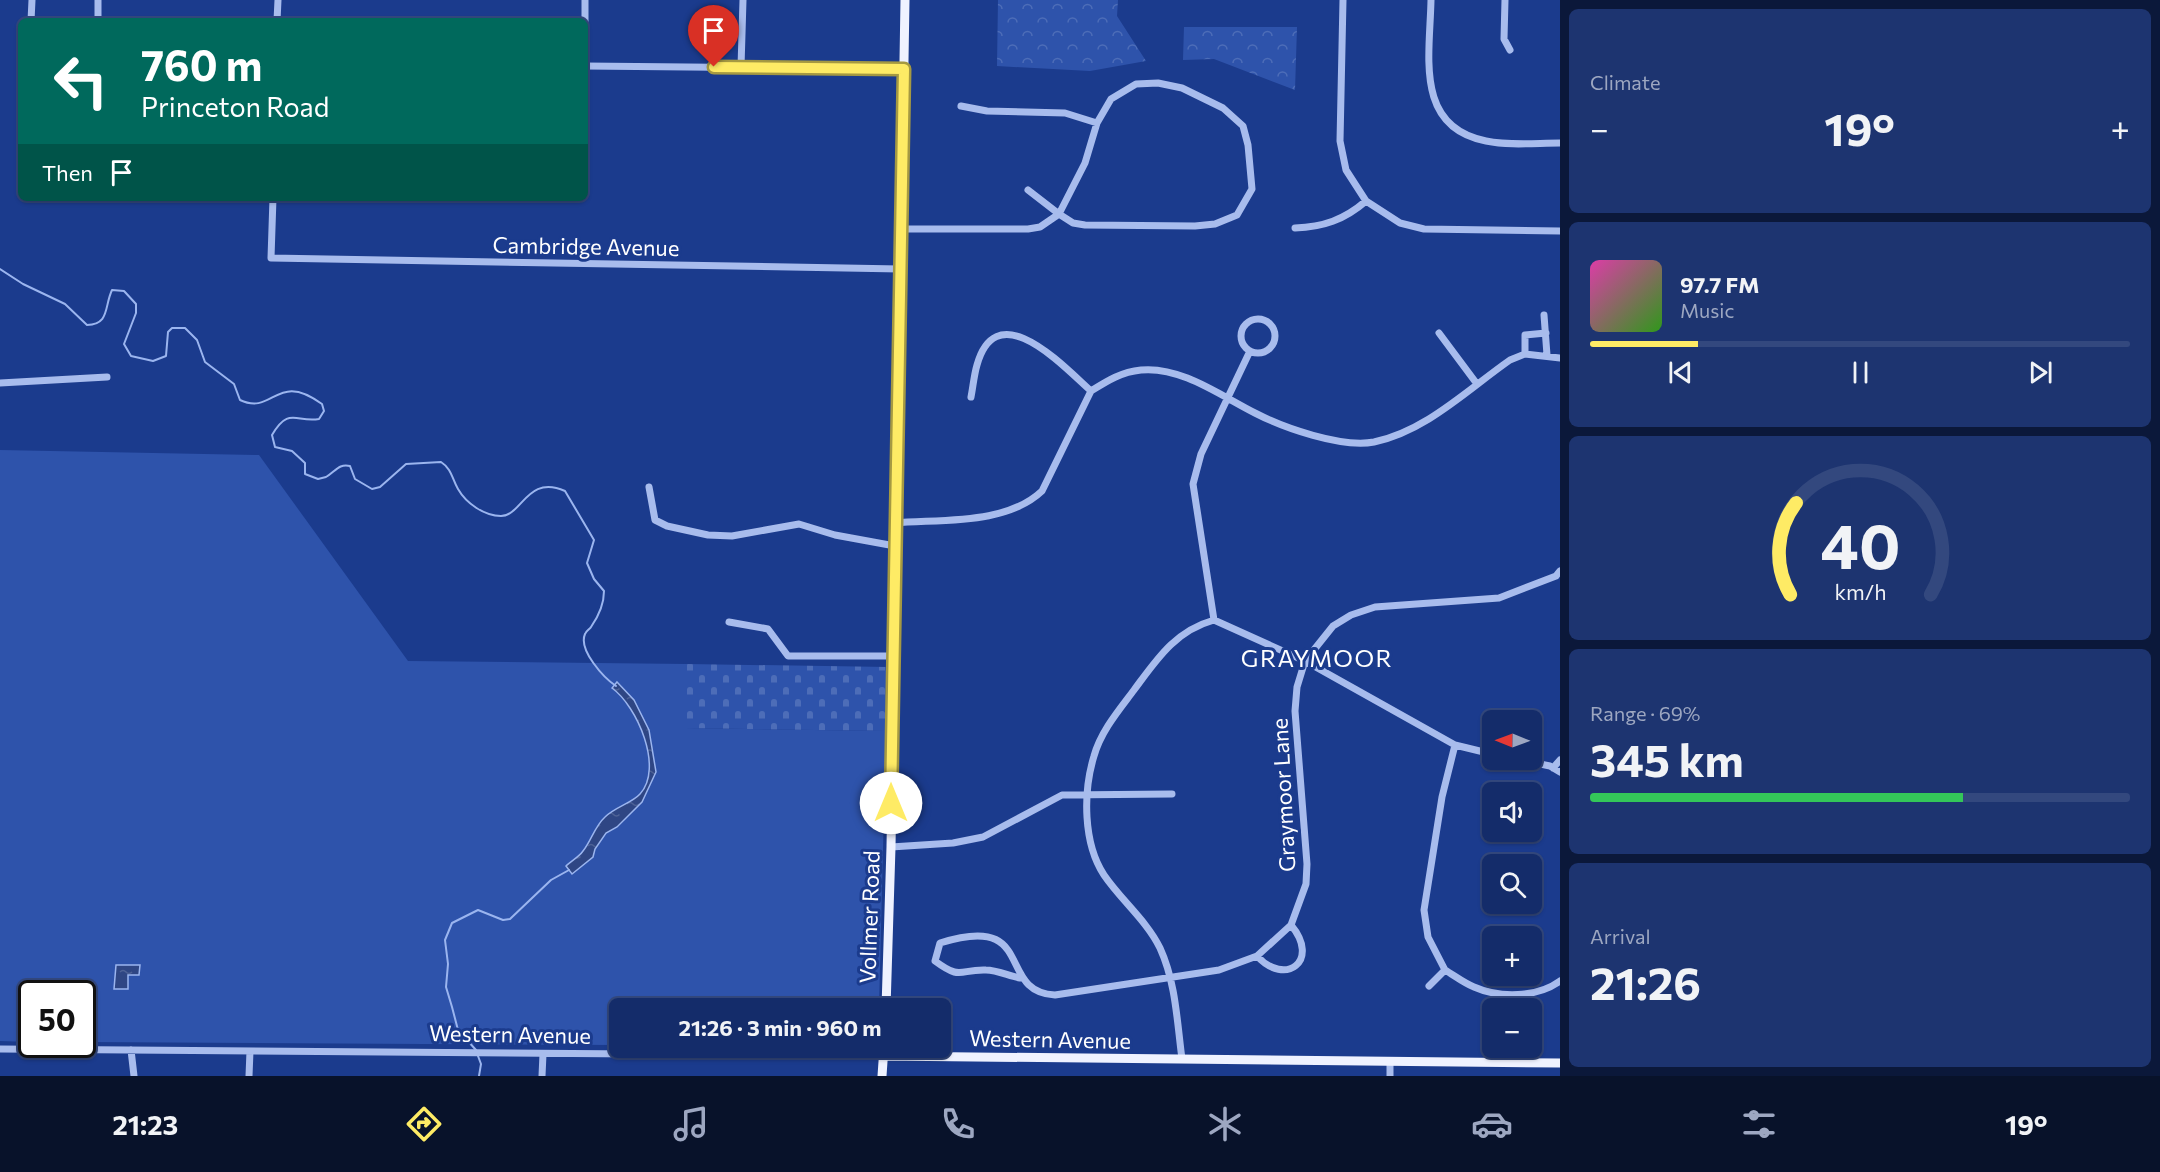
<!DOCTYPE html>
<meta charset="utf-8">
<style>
body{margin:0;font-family:Commissioner,sans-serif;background:#1d3470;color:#f1f3f6;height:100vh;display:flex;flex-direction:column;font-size:22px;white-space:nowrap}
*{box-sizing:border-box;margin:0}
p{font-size:20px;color:#9da7c1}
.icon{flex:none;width:33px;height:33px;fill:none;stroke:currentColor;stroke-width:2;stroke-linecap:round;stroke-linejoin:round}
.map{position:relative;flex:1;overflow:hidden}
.sheet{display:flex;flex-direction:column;gap:9px;padding:9px;background:#0b183a;width:600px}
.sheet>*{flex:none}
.guide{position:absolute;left:18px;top:18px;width:570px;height:183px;border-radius:9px;box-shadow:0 2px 4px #0004,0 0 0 2px #33487e;background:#00695c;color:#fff;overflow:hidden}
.needle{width:39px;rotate:271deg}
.tools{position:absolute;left:1482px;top:710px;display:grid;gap:12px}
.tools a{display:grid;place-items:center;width:60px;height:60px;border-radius:9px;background:#142c6a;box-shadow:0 2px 4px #0004,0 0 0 2px #33487e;font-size:30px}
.speed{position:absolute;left:18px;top:980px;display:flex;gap:12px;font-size:30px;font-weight:700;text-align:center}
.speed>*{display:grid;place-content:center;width:78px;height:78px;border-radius:50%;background:#142c6a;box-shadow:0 2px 4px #0004,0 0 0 2px #33487e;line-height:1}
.speed .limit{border:3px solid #111;border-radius:9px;background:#fff;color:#111}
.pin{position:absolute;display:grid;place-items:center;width:51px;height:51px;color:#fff;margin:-62px -26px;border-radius:50% 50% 50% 0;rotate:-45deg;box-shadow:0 0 6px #0007}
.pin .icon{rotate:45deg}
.me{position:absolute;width:66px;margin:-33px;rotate:0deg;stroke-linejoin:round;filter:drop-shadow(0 0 4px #0008)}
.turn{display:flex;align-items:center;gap:21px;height:126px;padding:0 24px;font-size:27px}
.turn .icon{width:78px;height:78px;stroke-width:2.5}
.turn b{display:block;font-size:42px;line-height:51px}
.then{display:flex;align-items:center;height:57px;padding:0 24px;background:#0003;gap:12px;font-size:22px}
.big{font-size:45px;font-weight:700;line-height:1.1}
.sheet .card{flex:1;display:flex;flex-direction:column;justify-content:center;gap:9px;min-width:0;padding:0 21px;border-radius:9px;background:#1d3470}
.sheet .dial{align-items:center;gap:0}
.dial svg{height:156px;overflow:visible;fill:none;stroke:#33487e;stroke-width:7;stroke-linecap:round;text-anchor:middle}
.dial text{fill:#f1f3f6;stroke:none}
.song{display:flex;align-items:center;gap:18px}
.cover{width:72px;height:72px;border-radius:9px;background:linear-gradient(135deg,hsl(320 70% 55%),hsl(110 70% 35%))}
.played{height:6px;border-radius:3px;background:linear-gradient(90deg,#feeb65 20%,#33487e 20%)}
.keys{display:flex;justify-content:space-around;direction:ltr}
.heat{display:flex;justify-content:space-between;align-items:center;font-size:33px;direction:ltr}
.charge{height:9px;border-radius:4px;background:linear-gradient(90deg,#34c759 69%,#33487e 0)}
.trip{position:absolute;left:609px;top:998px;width:342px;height:60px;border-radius:9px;background:#142c6a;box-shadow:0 2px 4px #0004,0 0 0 2px #33487e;font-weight:700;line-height:60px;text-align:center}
.tab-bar{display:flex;height:96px;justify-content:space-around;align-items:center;background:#08122a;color:#9da7c1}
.tab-bar .icon{width:42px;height:42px}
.tab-bar .active{color:#feeb65}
.tab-bar b{font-size:27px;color:#f1f3f6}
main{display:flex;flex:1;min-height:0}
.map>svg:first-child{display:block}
.green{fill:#2e53ab}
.forest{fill:url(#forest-crowns)}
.cemetery{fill:url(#cemetery-stones)}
.water{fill:url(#water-ripples);stroke:#9bb5ef;stroke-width:1.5}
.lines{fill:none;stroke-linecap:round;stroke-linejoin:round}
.stream{stroke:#9bb5ef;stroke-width:2}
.minor{stroke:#a8bced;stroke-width:7}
.major{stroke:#eff2ff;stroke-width:9}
.route-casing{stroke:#a59942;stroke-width:15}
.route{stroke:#feeb65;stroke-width:10}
.labels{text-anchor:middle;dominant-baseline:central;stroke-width:6;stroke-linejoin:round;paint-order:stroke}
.street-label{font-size:22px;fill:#fff;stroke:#1b3b8d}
.neighbourhood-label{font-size:24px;letter-spacing:1.5px;fill:#fff;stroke:#1b3b8d}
</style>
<main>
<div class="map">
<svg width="1560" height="1076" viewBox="0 0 1560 1076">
<defs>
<pattern id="forest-crowns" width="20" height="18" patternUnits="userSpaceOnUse" patternTransform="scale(1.5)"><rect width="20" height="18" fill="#2e53ab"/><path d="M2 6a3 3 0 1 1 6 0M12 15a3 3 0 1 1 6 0" fill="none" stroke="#4d6db8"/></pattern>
<pattern id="cemetery-stones" width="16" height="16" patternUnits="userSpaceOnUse" patternTransform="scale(1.5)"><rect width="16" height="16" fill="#2e53ab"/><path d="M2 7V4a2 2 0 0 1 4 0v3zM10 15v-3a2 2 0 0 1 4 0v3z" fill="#4d6db8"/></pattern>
<pattern id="water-ripples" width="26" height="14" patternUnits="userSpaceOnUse" patternTransform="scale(1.5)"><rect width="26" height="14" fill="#2f4684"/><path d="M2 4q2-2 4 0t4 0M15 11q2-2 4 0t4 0" fill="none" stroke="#4e6296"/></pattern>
</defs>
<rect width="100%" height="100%" fill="#1b3b8d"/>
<path class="green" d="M0 450 259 455 408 661 687 664V728L886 731 879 1008H620L619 1045 83 1042 82 993H32L31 1042 0 1041Z"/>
<path class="forest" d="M998 0H1118L1117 16 1146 61 1090 71 997 66Z
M1184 27H1297L1295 90 1214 59 1183 60Z"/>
<path class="cemetery" d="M687 664 888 667 886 731 687 728Z"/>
<path class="water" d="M617 682 634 700 649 730 656 772 642 802 617 827 606 833 595 849 593 857 572 874 566 866C571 861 579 857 583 851 591 841 595 826 605 817 615 807 632 803 640 794 664 768 637 706 612 688Z
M116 965H140L139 975H128V989H114Z"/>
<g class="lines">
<path class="stream" d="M0 269 23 284 65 304 87 325C110 324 104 307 112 290L124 291 136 304V313L124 344 131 356 153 361 166 356 168 332 172 328H185L197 340 205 362 234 384 240 400C274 416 276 370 322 404L324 411 319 419C296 423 289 406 272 435L275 447 292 451 305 463V474L318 479 326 477C335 472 339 463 350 466L355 479 372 489 380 487 406 464 441 462C452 469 452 479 458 489 466 503 484 516 501 516 522 516 527 474 565 491L594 540 587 563 594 579 604 591C604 603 598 617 591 627 590 629 586 631 585 634 578 650 604 678 616 686
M476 1050 458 1030 452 1007 446 987 448 964 445 940 452 923 478 910 503 920 510 919 551 880 569 870
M478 1056 481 1064 479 1076"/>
<path class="minor" d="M1343 0 1340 141 1346 170 1366 201
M1431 0C1430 55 1414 127 1486 141 1510 146 1536 143 1560 143
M1505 0 1504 39 1510 50
M31 21 32 0
M98 21V0
M277 21 278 0
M585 21V0
M585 66 904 69
M741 67 743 0
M961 106 987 111 1065 113 1097 123
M21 138V147
M273 198 271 258 900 269
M1295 228C1323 227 1344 220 1366 201L1400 223 1424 229 1560 231
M901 229H1028L1040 227 1059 214 1073 223 1085 225 1195 226 1215 224 1237 215 1252 189 1248 145 1243 126 1223 108 1182 88 1158 83 1136 84 1111 99 1097 123 1085 163 1059 214 1028 190
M1544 315 1547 355
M1241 336a17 17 0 1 1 34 0a17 17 0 1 1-34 0Z
M1439 333 1477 384
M1525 354V335L1546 333
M0 383 107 377
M971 397C973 387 974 375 977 365 997 294 1063 366 1091 391 1107 381 1121 372 1141 370 1181 366 1221 396 1255 413 1284 428 1341 448 1374 442 1426 431 1467 390 1510 360L1525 354 1560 358
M649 487 655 520 667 526 708 535 732 536 799 524 835 535 895 546
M895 523C942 519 1006 525 1042 491L1091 391
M1214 620 1305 661 1455 745 1492 754
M729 622 768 629 788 656H892
M1515 759 1550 766 1560 772
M1553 768 1560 760
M891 847 953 843 983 837 1062 795 1172 794
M1257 956C1285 987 1321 961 1291 925L1306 884 1307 864 1295 711 1297 687 1305 661 1333 626 1351 615 1375 607 1499 598 1556 576 1560 571
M1445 970C1455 976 1464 983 1474 987 1499 998 1537 998 1560 981
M1020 978C1009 976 997 970 986 970 959 969 962 981 935 961L940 943C1038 912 995 992 1055 995L1219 970 1257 956 1291 925
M1429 986 1445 970 1428 937 1424 910 1442 797 1455 745
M0 1049 884 1056
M131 1050 134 1076
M1182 1059C1177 1022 1176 983 1160 948 1147 921 1121 900 1104 875 1083 843 1083 792 1094 756 1101 731 1119 710 1134 690 1157 659 1175 631 1214 620L1193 484 1201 454 1250 351
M249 1076 250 1051
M542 1076 543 1054
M1390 1076V1062"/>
<path class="major" d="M886 1008 891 847 905 0
M884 1056 1560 1063
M882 1076 884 1047"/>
</g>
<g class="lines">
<g class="route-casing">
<path id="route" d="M714 67 904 69 891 803"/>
</g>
<use href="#route" class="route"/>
</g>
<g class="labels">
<g class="street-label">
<text transform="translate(586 246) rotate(1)">Cambridge Avenue</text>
<text transform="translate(1283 795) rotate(-93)">Graymoor Lane</text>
<text transform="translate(869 917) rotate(-88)">Vollmer Road</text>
<text transform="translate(510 1034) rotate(1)">Western Avenue</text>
<text transform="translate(1050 1039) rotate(1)">Western Avenue</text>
</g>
<g class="neighbourhood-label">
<text x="1317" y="657">GRAYMOOR</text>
</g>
</g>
</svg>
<div class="tools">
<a><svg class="needle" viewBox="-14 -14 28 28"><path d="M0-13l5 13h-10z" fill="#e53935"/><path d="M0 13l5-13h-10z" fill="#9da7c1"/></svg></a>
<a><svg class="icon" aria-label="sound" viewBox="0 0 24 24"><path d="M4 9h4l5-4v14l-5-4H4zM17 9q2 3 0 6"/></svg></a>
<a><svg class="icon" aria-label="search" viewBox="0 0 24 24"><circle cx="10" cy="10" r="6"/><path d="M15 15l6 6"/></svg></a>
<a>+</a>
<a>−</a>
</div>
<div class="speed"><div class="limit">50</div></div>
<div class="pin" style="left:714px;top:67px;background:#d93025"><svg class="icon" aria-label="arrive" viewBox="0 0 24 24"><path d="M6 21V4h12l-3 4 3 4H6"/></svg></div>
<svg class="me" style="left:891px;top:803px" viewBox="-20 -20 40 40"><circle r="19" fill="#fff"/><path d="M0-13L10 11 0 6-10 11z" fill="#feeb65"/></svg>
<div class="trip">21:26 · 3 min · 960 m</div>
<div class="guide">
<div class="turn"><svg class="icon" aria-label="left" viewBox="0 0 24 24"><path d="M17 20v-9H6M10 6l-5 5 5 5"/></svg><div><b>760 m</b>Princeton Road</div></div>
<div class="then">Then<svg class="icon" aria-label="arrive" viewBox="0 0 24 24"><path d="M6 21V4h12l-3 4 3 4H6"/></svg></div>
</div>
</div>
<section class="sheet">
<div class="card"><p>Climate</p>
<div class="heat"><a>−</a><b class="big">19°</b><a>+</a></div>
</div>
<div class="card">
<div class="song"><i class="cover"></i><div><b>97.7 FM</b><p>Music</p></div></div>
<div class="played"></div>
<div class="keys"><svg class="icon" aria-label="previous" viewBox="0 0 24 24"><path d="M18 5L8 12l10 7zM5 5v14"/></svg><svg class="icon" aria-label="pause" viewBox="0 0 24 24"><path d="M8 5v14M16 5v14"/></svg><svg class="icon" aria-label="next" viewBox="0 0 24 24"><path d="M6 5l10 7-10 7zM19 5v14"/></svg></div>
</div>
<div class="card dial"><svg viewBox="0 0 100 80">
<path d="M14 69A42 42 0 1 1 86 69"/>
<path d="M14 69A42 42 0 0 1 17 22" stroke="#feeb65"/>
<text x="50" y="56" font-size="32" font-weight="700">40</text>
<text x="50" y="72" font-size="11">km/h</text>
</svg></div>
<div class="card"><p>Range · 69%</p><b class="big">345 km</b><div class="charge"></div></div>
<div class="card"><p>Arrival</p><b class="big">21:26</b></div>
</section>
</main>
<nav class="tab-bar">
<b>21:23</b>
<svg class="icon active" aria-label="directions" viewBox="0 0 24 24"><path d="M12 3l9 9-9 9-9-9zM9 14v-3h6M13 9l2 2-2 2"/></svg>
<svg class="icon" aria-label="music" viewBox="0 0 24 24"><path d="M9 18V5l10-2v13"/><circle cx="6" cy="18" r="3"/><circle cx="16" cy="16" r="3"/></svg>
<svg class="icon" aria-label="phone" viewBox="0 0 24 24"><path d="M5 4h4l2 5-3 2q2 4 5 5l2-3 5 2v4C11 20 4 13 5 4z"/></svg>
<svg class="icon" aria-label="climate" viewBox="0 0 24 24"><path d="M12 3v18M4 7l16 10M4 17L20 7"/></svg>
<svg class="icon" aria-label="car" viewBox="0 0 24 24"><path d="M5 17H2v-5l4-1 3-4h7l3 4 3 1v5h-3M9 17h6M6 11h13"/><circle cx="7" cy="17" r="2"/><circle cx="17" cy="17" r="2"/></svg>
<svg class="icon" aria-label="filters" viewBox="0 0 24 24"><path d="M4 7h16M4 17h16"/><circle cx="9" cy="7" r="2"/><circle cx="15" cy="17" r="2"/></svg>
<b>19°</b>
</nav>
